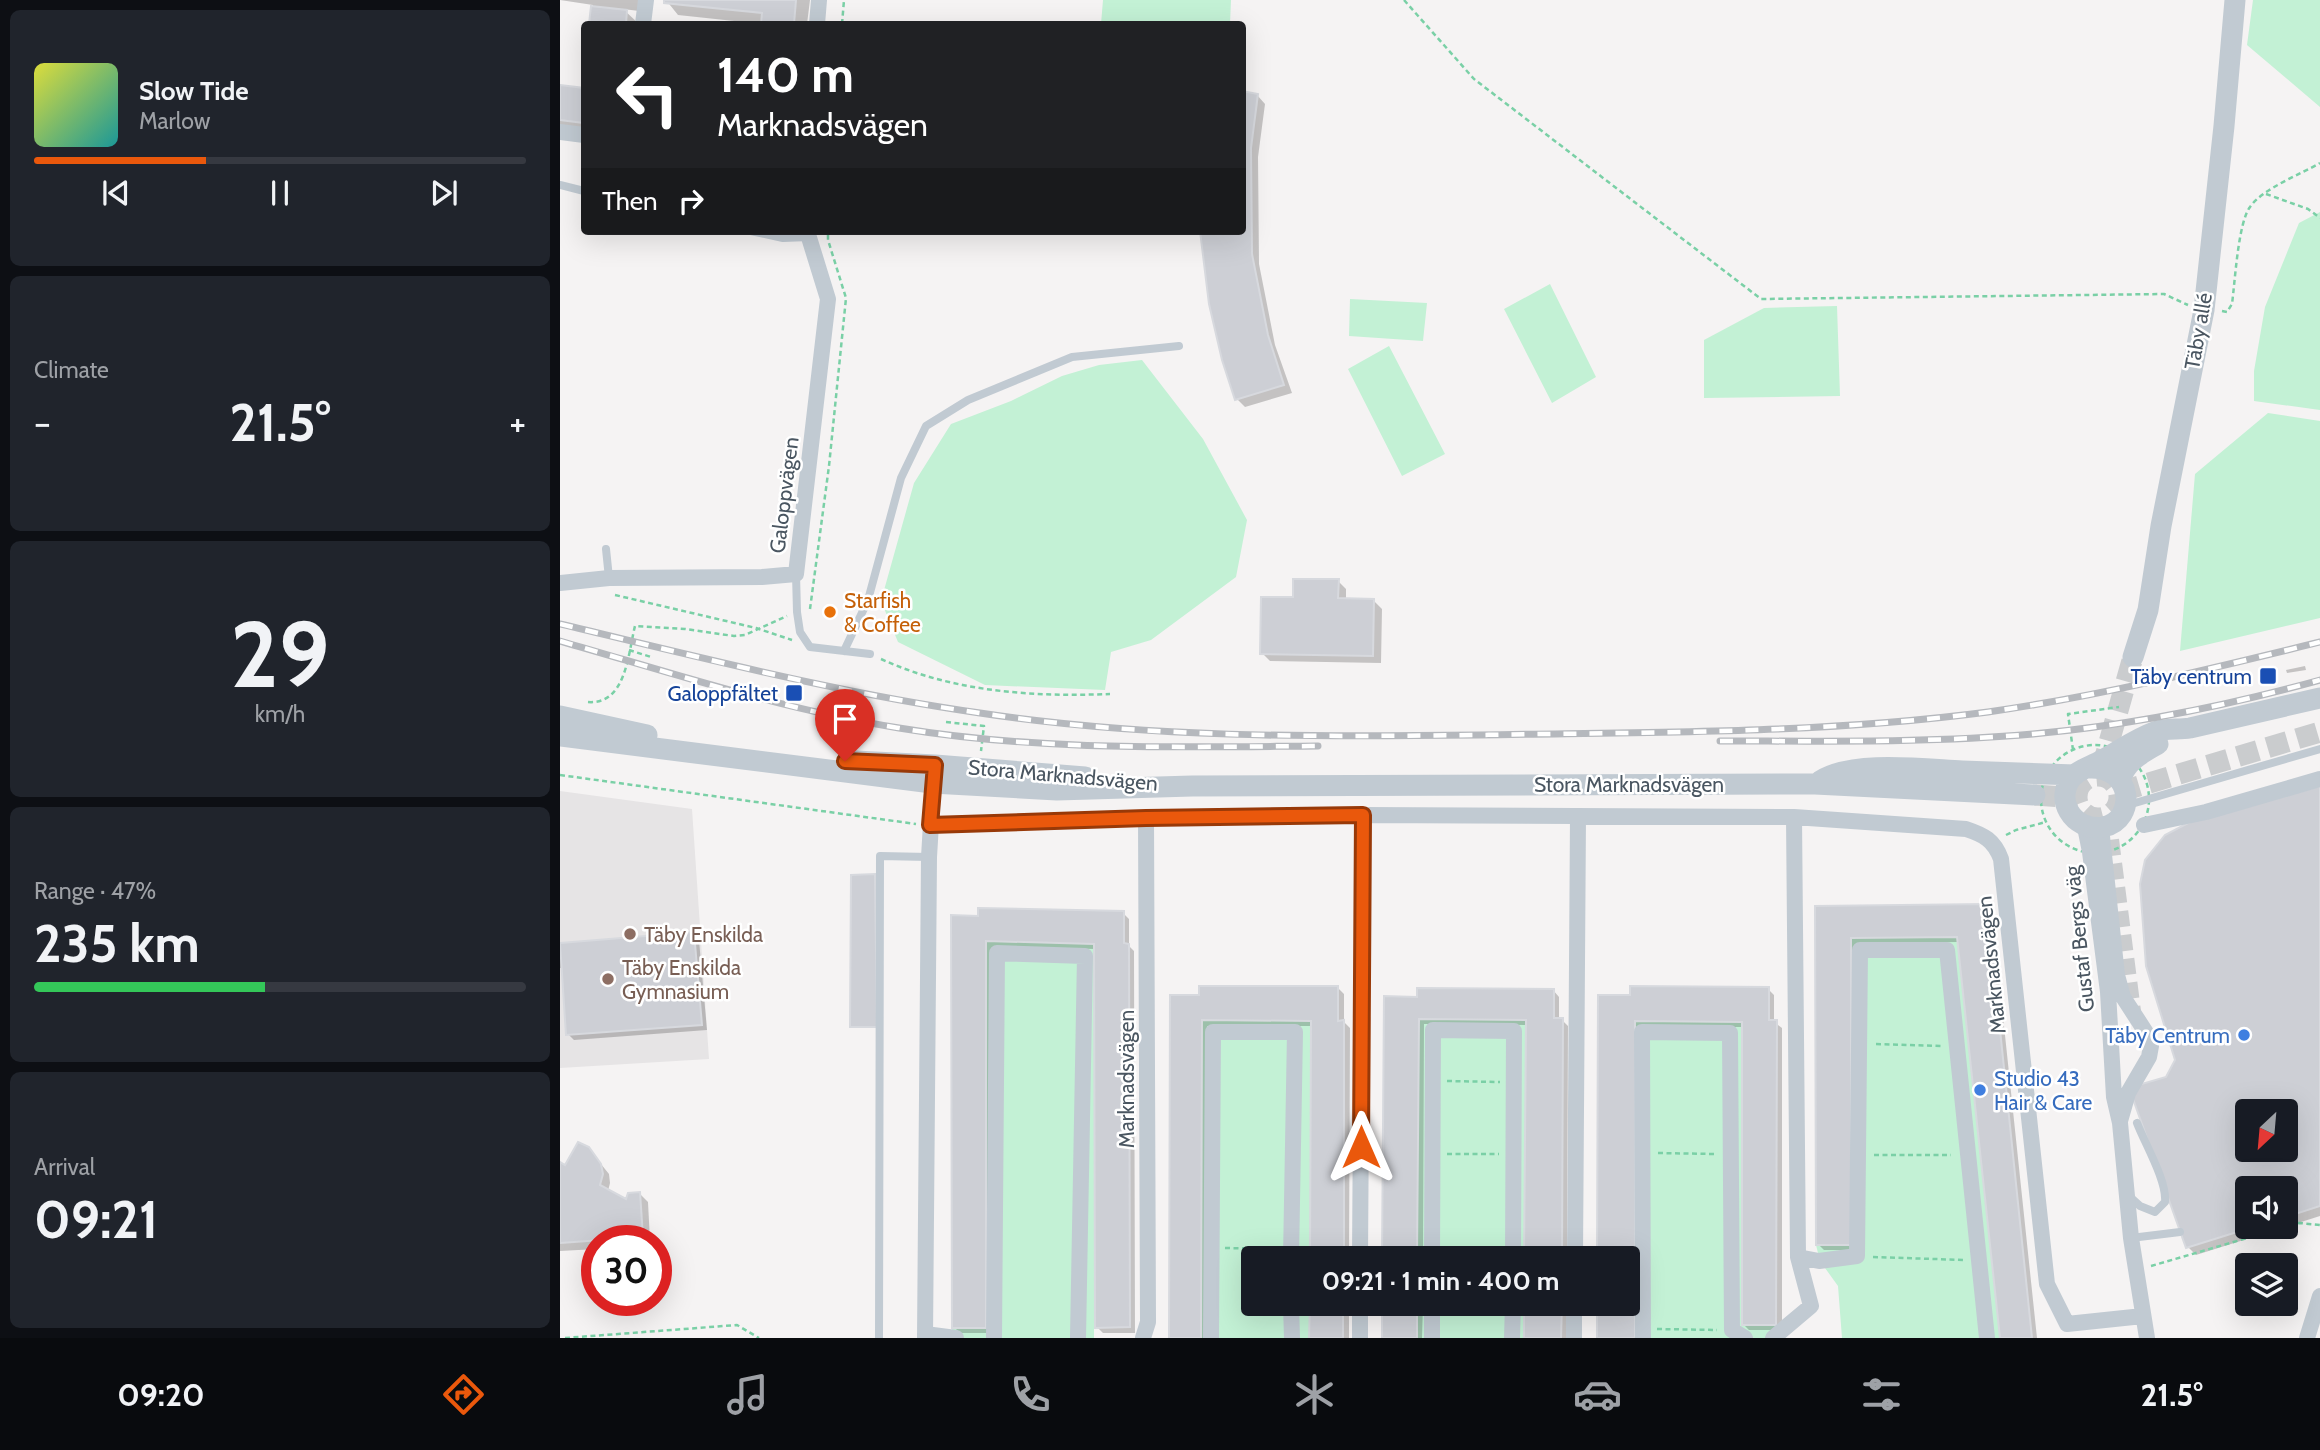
<!DOCTYPE html>
<meta charset="utf-8">
<style>
body{margin:0;font-family:Cabin,sans-serif;background:#20242c;color:#f1f3f6;height:100vh;display:flex;flex-direction:column;font-size:26px;white-space:nowrap}
*{box-sizing:border-box;margin:0}
p{font-size:23px;color:#9ea1a6}
.icon{flex:none;width:38px;height:38px;fill:none;stroke:currentColor;stroke-width:2;stroke-linecap:round;stroke-linejoin:round}
.map{position:relative;flex:1;overflow:hidden}
.panel{display:flex;flex-direction:column;gap:10px;padding:10px;background:#0d0f14;width:560px}
.panel>*{flex:none}
.top-card{position:absolute;left:21px;top:21px;width:665px;height:214px;border-radius:7px;box-shadow:0 7px 28px #0002;background:#202124;color:#fff;overflow:hidden}
.needle{width:46px;rotate:206deg}
.tools{position:absolute;left:1675px;top:1099px;display:grid;gap:14px}
.tools a{display:grid;place-items:center;width:63px;height:63px;border-radius:7px;background:#171b24;box-shadow:0 7px 28px #0002;font-size:35px}
.speed{position:absolute;left:21px;top:1225px;display:flex;gap:14px;font-size:35px;font-weight:700;text-align:center}
.speed>*{display:grid;place-content:center;width:91px;height:91px;border-radius:50%;background:#171b24;box-shadow:0 7px 28px #0002;line-height:1}
.speed .limit{border:10px solid #d22;background:#fff;color:#111}
.pin{position:absolute;display:grid;place-items:center;width:60px;height:60px;color:#fff;margin:-72px -30px;border-radius:50% 50% 50% 0;rotate:-45deg;box-shadow:0 0 7px #0007}
.pin .icon{rotate:45deg}
.me{position:absolute;width:77px;margin:-38px;rotate:0deg;stroke-linejoin:round;filter:drop-shadow(0 0 5px #0008)}
.turn{display:flex;align-items:center;gap:24px;height:147px;padding:0 21px;font-size:32px}
.turn .icon{width:91px;height:91px;stroke-width:2.5}
.turn b{display:block;font-size:49px;line-height:60px}
.then{display:flex;align-items:center;height:66px;padding:0 21px;background:#0003;gap:14px;font-size:26px}
.big{font-size:52px;font-weight:700;line-height:1.1}
.panel .widget{flex:1;display:flex;flex-direction:column;justify-content:center;gap:10px;min-width:0;padding:0 24px;border-radius:10px;background:#20242c}
.panel .dial{align-items:center;gap:0}
.dial b{font-size:91px;line-height:1}
.song{display:flex;align-items:center;gap:21px}
.cover{width:84px;height:84px;border-radius:10px;background:linear-gradient(135deg,hsl(60 70% 55%),hsl(180 70% 35%))}
.played{height:7px;border-radius:4px;background:linear-gradient(90deg,#ea580c 35%,#363941 35%)}
.keys{display:flex;justify-content:space-around;direction:ltr}
.heat{display:flex;justify-content:space-between;align-items:center;font-size:38px;direction:ltr}
.charge{height:10px;border-radius:5px;background:linear-gradient(90deg,#34c759 47%,#363941 0)}
.trip{position:absolute;left:681px;top:1246px;width:399px;height:70px;border-radius:7px;background:#171b24;box-shadow:0 7px 28px #0002;font-weight:700;line-height:70px;text-align:center}
.menu{display:flex;height:112px;justify-content:space-around;align-items:center;background:#090b0e;color:#9ea1a6}
.menu .icon{width:49px;height:49px}
.menu .current{color:#ea580c}
.menu b{font-size:32px;color:#f1f3f6}
main{display:flex;flex:1;min-height:0}
.map>svg:first-child{display:block}
.education{fill:#e6e4e5}
.green{fill:#c3f1d5}
.shadow{fill:#0003;fill-rule:evenodd}
.building{fill:#cdcfd5;stroke:#d7d9de;stroke-width:2;fill-rule:evenodd}
.lines{fill:none;stroke-linecap:round;stroke-linejoin:round}
.minor-tunnel{stroke:#caccce;stroke-width:16;stroke-dasharray:16 8;stroke-linecap:butt}
.tertiary-tunnel{stroke:#caccce;stroke-width:21;stroke-dasharray:21 10;stroke-linecap:butt}
.path{stroke:#7ad0a6;stroke-width:2.5;stroke-dasharray:5 3.5;stroke-linecap:butt}
.service{stroke:#c1cad2;stroke-width:8}
.minor{stroke:#c1cad2;stroke-width:16}
.tertiary{stroke:#c1cad2;stroke-width:21}
.rail-casing{stroke:#b5b8bd;stroke-width:7}
.rail{stroke:#fff;stroke-width:4.5;stroke-dasharray:13;stroke-linecap:butt}
.route-casing{stroke:#983908;stroke-width:18}
.route{stroke:#ea580c;stroke-width:12}
.food-dot{fill:#e8710a;stroke:#fff;stroke-width:2.5}
.transit-dot{fill:#1a4fb4;stroke:#fff;stroke-width:2.5}
.education-dot{fill:#8d6e63;stroke:#fff;stroke-width:2.5}
.shop-dot{fill:#3f7fe0;stroke:#fff;stroke-width:2.5}
.labels{text-anchor:middle;dominant-baseline:central;stroke-width:5;stroke-linejoin:round;paint-order:stroke}
.street-label{font-size:21px;fill:#4a5661;stroke:#fff}
.food-label{font-size:21px;fill:#c56008;stroke:#fff;text-anchor:start}
.transit-label{font-size:21px;fill:#164399;stroke:#fff;text-anchor:end}
.education-label{font-size:21px;fill:#785e54;stroke:#fff;text-anchor:start}
.shop-label{font-size:21px;fill:#366cbe;stroke:#fff;text-anchor:end}
</style>
<main>
<section class="panel">
<div class="widget">
<div class="song"><i class="cover"></i><div><b>Slow Tide</b><p>Marlow</p></div></div>
<div class="played"></div>
<div class="keys"><svg class="icon" aria-label="previous" viewBox="0 0 24 24"><path d="M18 5L8 12l10 7zM5 5v14"/></svg><svg class="icon" aria-label="pause" viewBox="0 0 24 24"><path d="M8 5v14M16 5v14"/></svg><svg class="icon" aria-label="next" viewBox="0 0 24 24"><path d="M6 5l10 7-10 7zM19 5v14"/></svg></div>
</div>
<div class="widget"><p>Climate</p>
<div class="heat"><a>−</a><b class="big">21.5°</b><a>+</a></div>
</div>
<div class="widget dial"><b>29</b><p>km/h</p></div>
<div class="widget"><p>Range · 47%</p><b class="big">235 km</b><div class="charge"></div></div>
<div class="widget"><p>Arrival</p><b class="big">09:21</b></div>
</section>
<div class="map">
<svg width="1760" height="1338" viewBox="0 0 1760 1338">
<rect width="100%" height="100%" fill="#f5f3f3"/>
<path class="education" d="M0 791 132 809 149 1059 0 1068Z"/>
<path class="green" d="M543 0H671L670 24H541Z
M1693 0H1760V107L1687 45Z
M1760 212V410L1694 401V371L1705 307 1739 223Z
M990 284 1036 377 992 403 944 309Z
M790 299 867 303 863 341 789 336Z
M1277 306 1280 396 1144 398V340L1204 308Z
M829 346 885 454 842 476 788 369Z
M582 360 643 439 687 520 676 577 591 640 551 652 545 690 425 685 338 642 321 601 354 483 391 424 451 401 502 376 539 365Z
M1708 413 1760 421V618L1620 651 1635 474Z
M1397 937 1440 1338H1282L1278 1286 1260 1261 1256 1245H1290L1291 938Z
M426 941 534 944V1338H393L392 1328 426 1327Z
M859 1019 966 1020 964 1258H857Z
M642 1020 751 1021 750 1258H693V1304H750L749 1338H641Z
M1075 1021 1182 1022V1324L1216 1325 1208 1338H1075Z
M857 1304H964V1338H857Z"/>
<path class="shadow" d="M0 0H80L79 11 63 9 79 24H31L33 5Z
M106 0H250L247 24H202L118 15Z
M0 87 24 90V133L0 130Z
M682 93 697 95 705 104 698 157 699 264 715 345 732 393 685 407 677 399 642 231H682Z
M778 581 786 589V600H813L822 609 821 663 710 661 702 653 735 599Z
M1745 666 1746 670 1727 673 1726 670Z
M1760 788V1216L1636 1255 1628 1247 1617 1061 1631 823ZM1687 1111H1726V1150H1687ZM1687 1188H1726V1227H1687Z
M314 876 317 1027H293L292 1026Z
M1426 906 1432 912 1477 1338H1441L1399 942 1296 943V1250H1264L1258 1244 1257 908Z
M563 913 569 919V946L574 951 575 1333H543L537 1327 536 949 432 947 431 1333H400L394 1327 392 917Z
M133 934 139 940 147 1030 14 1040 8 1034 3 968H0V945Z
M778 988 784 994V1022L790 1028 789 1258H752L753 1026H647L646 1338H610L612 997Z
M1208 989 1214 995V1022L1222 1028V1330H1189L1183 1324 1184 1027H1081L1080 1338H1039V1304H1068V1258H1039L1040 997Z
M993 990 999 997V1020H1002L1008 1026 1007 1258H966L968 1025 864 1024 863 1258H824L825 998H859Z
M28 1148 49 1174 50 1183 48 1191 67 1201 80 1194 88 1202 90 1241H37V1249L0 1251V1164L6 1167Z
M751 1304H789V1338H751Z
M824 1304H863L862 1338H824Z
M966 1304H1007V1338H965Z"/>
<path class="building" d="M104 0H236L234 24H201L202 13 104 3Z
M31 6 67 10 66 24H29Z
M0 85 24 88V123L0 120Z
M682 91 698 94 691 148 692 254 708 335 724 385 675 400 662 360 649 304 640 231H682Z
M733 579H779L778 598 814 599 813 656 700 654 701 597H733Z
M1760 786V1206L1726 1217V1188H1687V1227H1693L1626 1248 1572 1096 1578 1085 1606 1077 1615 1060 1586 966 1580 884 1585 860 1605 835 1630 822ZM1687 1111H1726V1150H1687Z
M315 874 317 1027H290L291 875Z
M1427 904 1472 1338H1440L1397 937 1291 938V1245H1256L1255 906Z
M418 908 564 911V943L569 944 570 1327 535 1328 534 944 426 941V1328H392L391 915 418 916Z
M134 932 142 1025 6 1035 0 943Z
M639 986H778V1021L784 1020V1258H750L751 1021 642 1020 641 1338H609L610 995H639Z
M1070 986 1209 987V1020H1217L1216 1325H1182V1022L1075 1021V1338H1037V1304H1068V1258H1037L1038 995H1070Z
M857 988 994 989V1018H1003L1002 1258H964L966 1020 859 1019 857 1258H822L824 996 857 997Z
M18 1142 29 1147 41 1164 43 1174 40 1185 66 1199 68 1193 80 1192 83 1237 0 1243V1162L5 1165Z
M750 1304H783V1338H749Z
M822 1304H857V1338H822Z
M964 1304H1002L1001 1338H964Z"/>
<g class="lines">
<path class="minor-tunnel" d="M1548 816 1573 1011"/>
<path class="tertiary-tunnel" d="M1541 771 1573 657
M1517 797a21 21 0 1 1 42 0a21 21 0 1 1-42 0Z
M1559 792 1760 732
M1475 795 1518 798"/>
<path class="path" d="M844 0 914 79 1201 299 1604 294 1628 305
M282 24 284 0
M1706 194 1748 209 1760 218
M1662 311 1667 312 1672 304C1675 282 1678 223 1690 207 1702 189 1741 174 1760 163
M55 595 196 628 232 640
M250 609 269 466 286 298 268 240V231
M69 650 91 657
M321 659C393 692 472 697 550 694
M28 702C66 705 68 654 75 626L125 629 174 636 185 635 227 616
M386 722 424 726 421 751
M1481 799a54 54 0 1 1 108 0a54 54 0 1 1-108 0Z
M1513 750 1508 714 1559 707
M0 775 356 824
M1446 835 1456 830 1486 822
M1316 1044 1382 1046
M887 1081 940 1082
M1098 1153 1154 1154
M887 1154H939
M1314 1155H1391
M665 1248 715 1249
M1313 1257 1405 1260
M1591 1266 1739 1223 1760 1225
M1097 1329 1157 1330
M5 1338 177 1325 199 1338"/>
<path class="service" d="M0 185 24 191
M191 231 223 238 249 237
M46 549 49 578
M236 574 237 612 240 632 250 647 310 654
M284 651 308 600 341 478 366 426 408 400 512 357 619 346
M1568 805 1760 749
M1569 1196 1580 1206 1595 1212 1605 1202C1607 1181 1585 1144 1577 1123
M1571 1238 1620 1232
M319 1338 320 856 369 857"/>
<path class="minor" d="M83 24 86 0
M257 24 259 0
M0 132 24 135
M0 583 49 578 202 577 236 574 268 299 247 231
M370 825 586 818 803 815 1234 817 1406 829C1424 835 1434 840 1441 859L1487 1284 1507 1324 1583 1316
M1584 825 1646 812 1760 779
M1525 827 1530 852 1548 992 1554 1097 1560 1123 1571 1238 1587 1338
M1541 827 1557 975 1563 997 1587 1034 1591 1046 1589 1057 1568 1093 1560 1121
M1238 1257 1259 1261 1297 1256 1300 950H1387L1427 1338
M800 1258 803 815
M872 1258 873 1030 954 1031 953 1258
M1015 1258 1018 816
M731 1304 732 1338
M365 1334 396 1338
M365 1338 369 857 374 774
M434 1338 437 953 525 956 518 1338
M583 1338 588 1322 586 818
M651 1338 653 1032H735L731 1258
M800 1338V1304
M872 1338V1304
M952 1338 953 1304
M1014 1338V1304
M1083 1338 1082 1032 1170 1033 1172 1330 1185 1338
M1213 1338 1251 1306 1238 1257 1234 817
M1747 1338 1760 1296"/>
<path class="tertiary" d="M1573 657 1588 610 1601 526 1644 310 1664 126 1675 0
M0 716 87 735
M0 736 372 783 497 790 632 786 1255 784 1475 795
M295 761 375 765 525 777
M1528 768C1573 765 1578 820 1543 827 1513 832 1492 798 1514 775 1521 769 1534 765 1542 760 1559 751 1575 739 1594 732 1605 728 1618 730 1630 728 1674 718 1717 708 1760 698
M1560 779C1568 760 1581 754 1598 744
M1260 781C1292 760 1363 769 1402 771 1440 772 1477 774 1515 775"/>
<g class="rail-casing">
<path id="rail" d="M0 624C139 657 278 693 420 713 585 738 752 737 919 735 1089 732 1259 734 1428 712 1540 696 1650 669 1760 642
M0 641C112 673 224 710 339 728 478 751 618 747 758 746
M1160 741C1264 741 1370 743 1473 734 1571 725 1666 706 1760 680"/>
</g>
<use href="#rail" class="rail"/>
</g>
<g class="lines">
<g class="route-casing">
<path id="route" d="M285 761 375 765 370 825 586 818 803 815 801 1147"/>
</g>
<use href="#route" class="route"/>
</g>
<circle class="food-dot" cx="270" cy="612" r="7"/>
<g class="transit-dot">
<rect x="1699" y="667" width="18" height="18" rx="3.5"/>
<rect x="225" y="684" width="18" height="18" rx="3.5"/>
</g>
<g class="education-dot">
<circle cx="70" cy="934" r="7"/>
<circle cx="48" cy="979" r="7"/>
</g>
<g class="shop-dot">
<circle cx="1684" cy="1035" r="7"/>
<circle cx="1420" cy="1090" r="7"/>
</g>
<g class="labels">
<g class="street-label">
<text transform="translate(1638 331) rotate(-80)">Täby allé</text>
<text transform="translate(224 495) rotate(-83)">Galoppvägen</text>
<text transform="translate(503 775) rotate(5)">Stora Marknadsvägen</text>
<text x="1069" y="784">Stora Marknadsvägen</text>
<text transform="translate(1519 939) rotate(-96)">Gustaf Bergs väg</text>
<text transform="translate(1431 965) rotate(-96)">Marknadsvägen</text>
<text transform="translate(566 1079) rotate(-90)">Marknadsvägen</text>
</g>
<g class="food-label">
<text x="284" y="600">Starfish<tspan x="284" dy="24">&amp; Coffee</tspan></text>
</g>
<g class="transit-label">
<text x="1692" y="676">Täby centrum</text>
<text x="218" y="693">Galoppfältet</text>
</g>
<g class="education-label">
<text x="84" y="934">Täby Enskilda</text>
<text x="62" y="967">Täby Enskilda<tspan x="62" dy="24">Gymnasium</tspan></text>
</g>
<g class="shop-label">
<text x="1670" y="1035">Täby Centrum</text>
<text x="1434" y="1078" text-anchor="start">Studio 43<tspan x="1434" dy="24">Hair &amp; Care</tspan></text>
</g>
</g>
</svg>
<div class="tools">
<a><svg class="needle" viewBox="-14 -14 28 28"><path d="M0-13l5 13h-10z" fill="#e53935"/><path d="M0 13l5-13h-10z" fill="#9ea1a6"/></svg></a>
<a><svg class="icon" aria-label="sound" viewBox="0 0 24 24"><path d="M4 9h4l5-4v14l-5-4H4zM17 9q2 3 0 6"/></svg></a>
<a><svg class="icon" aria-label="layers" viewBox="0 0 24 24"><path d="M12 4l9 5-9 5-9-5zM3 14l9 5 9-5"/></svg></a>
</div>
<div class="speed"><div class="limit">30</div></div>
<div class="pin" style="left:285px;top:761px;background:#d93025"><svg class="icon" aria-label="arrive" viewBox="0 0 24 24"><path d="M6 21V4h12l-3 4 3 4H6"/></svg></div>
<svg class="me" style="left:801px;top:1147px" viewBox="-20 -20 40 40"><path d="M0-17L14 15 0 8-14 15z" fill="#ea580c" stroke="#fff" stroke-width="4"/></svg>
<div class="trip">09:21 · 1 min · 400 m</div>
<div class="top-card">
<div class="turn"><svg class="icon" aria-label="left" viewBox="0 0 24 24"><path d="M17 20v-9H6M10 6l-5 5 5 5"/></svg><div><b>140 m</b>Marknadsvägen</div></div>
<div class="then">Then<svg class="icon" aria-label="right" viewBox="0 0 24 24"><path d="M7 20v-9h11M14 6l5 5-5 5"/></svg></div>
</div>
</div>
</main>
<nav class="menu">
<b>09:20</b>
<svg class="icon current" aria-label="directions" viewBox="0 0 24 24"><path d="M12 3l9 9-9 9-9-9zM9 14v-3h6M13 9l2 2-2 2"/></svg>
<svg class="icon" aria-label="music" viewBox="0 0 24 24"><path d="M9 18V5l10-2v13"/><circle cx="6" cy="18" r="3"/><circle cx="16" cy="16" r="3"/></svg>
<svg class="icon" aria-label="phone" viewBox="0 0 24 24"><path d="M5 4h4l2 5-3 2q2 4 5 5l2-3 5 2v4C11 20 4 13 5 4z"/></svg>
<svg class="icon" aria-label="climate" viewBox="0 0 24 24"><path d="M12 3v18M4 7l16 10M4 17L20 7"/></svg>
<svg class="icon" aria-label="car" viewBox="0 0 24 24"><path d="M5 17H2v-5l4-1 3-4h7l3 4 3 1v5h-3M9 17h6M6 11h13"/><circle cx="7" cy="17" r="2"/><circle cx="17" cy="17" r="2"/></svg>
<svg class="icon" aria-label="filters" viewBox="0 0 24 24"><path d="M4 7h16M4 17h16"/><circle cx="9" cy="7" r="2"/><circle cx="15" cy="17" r="2"/></svg>
<b>21.5°</b>
</nav>
